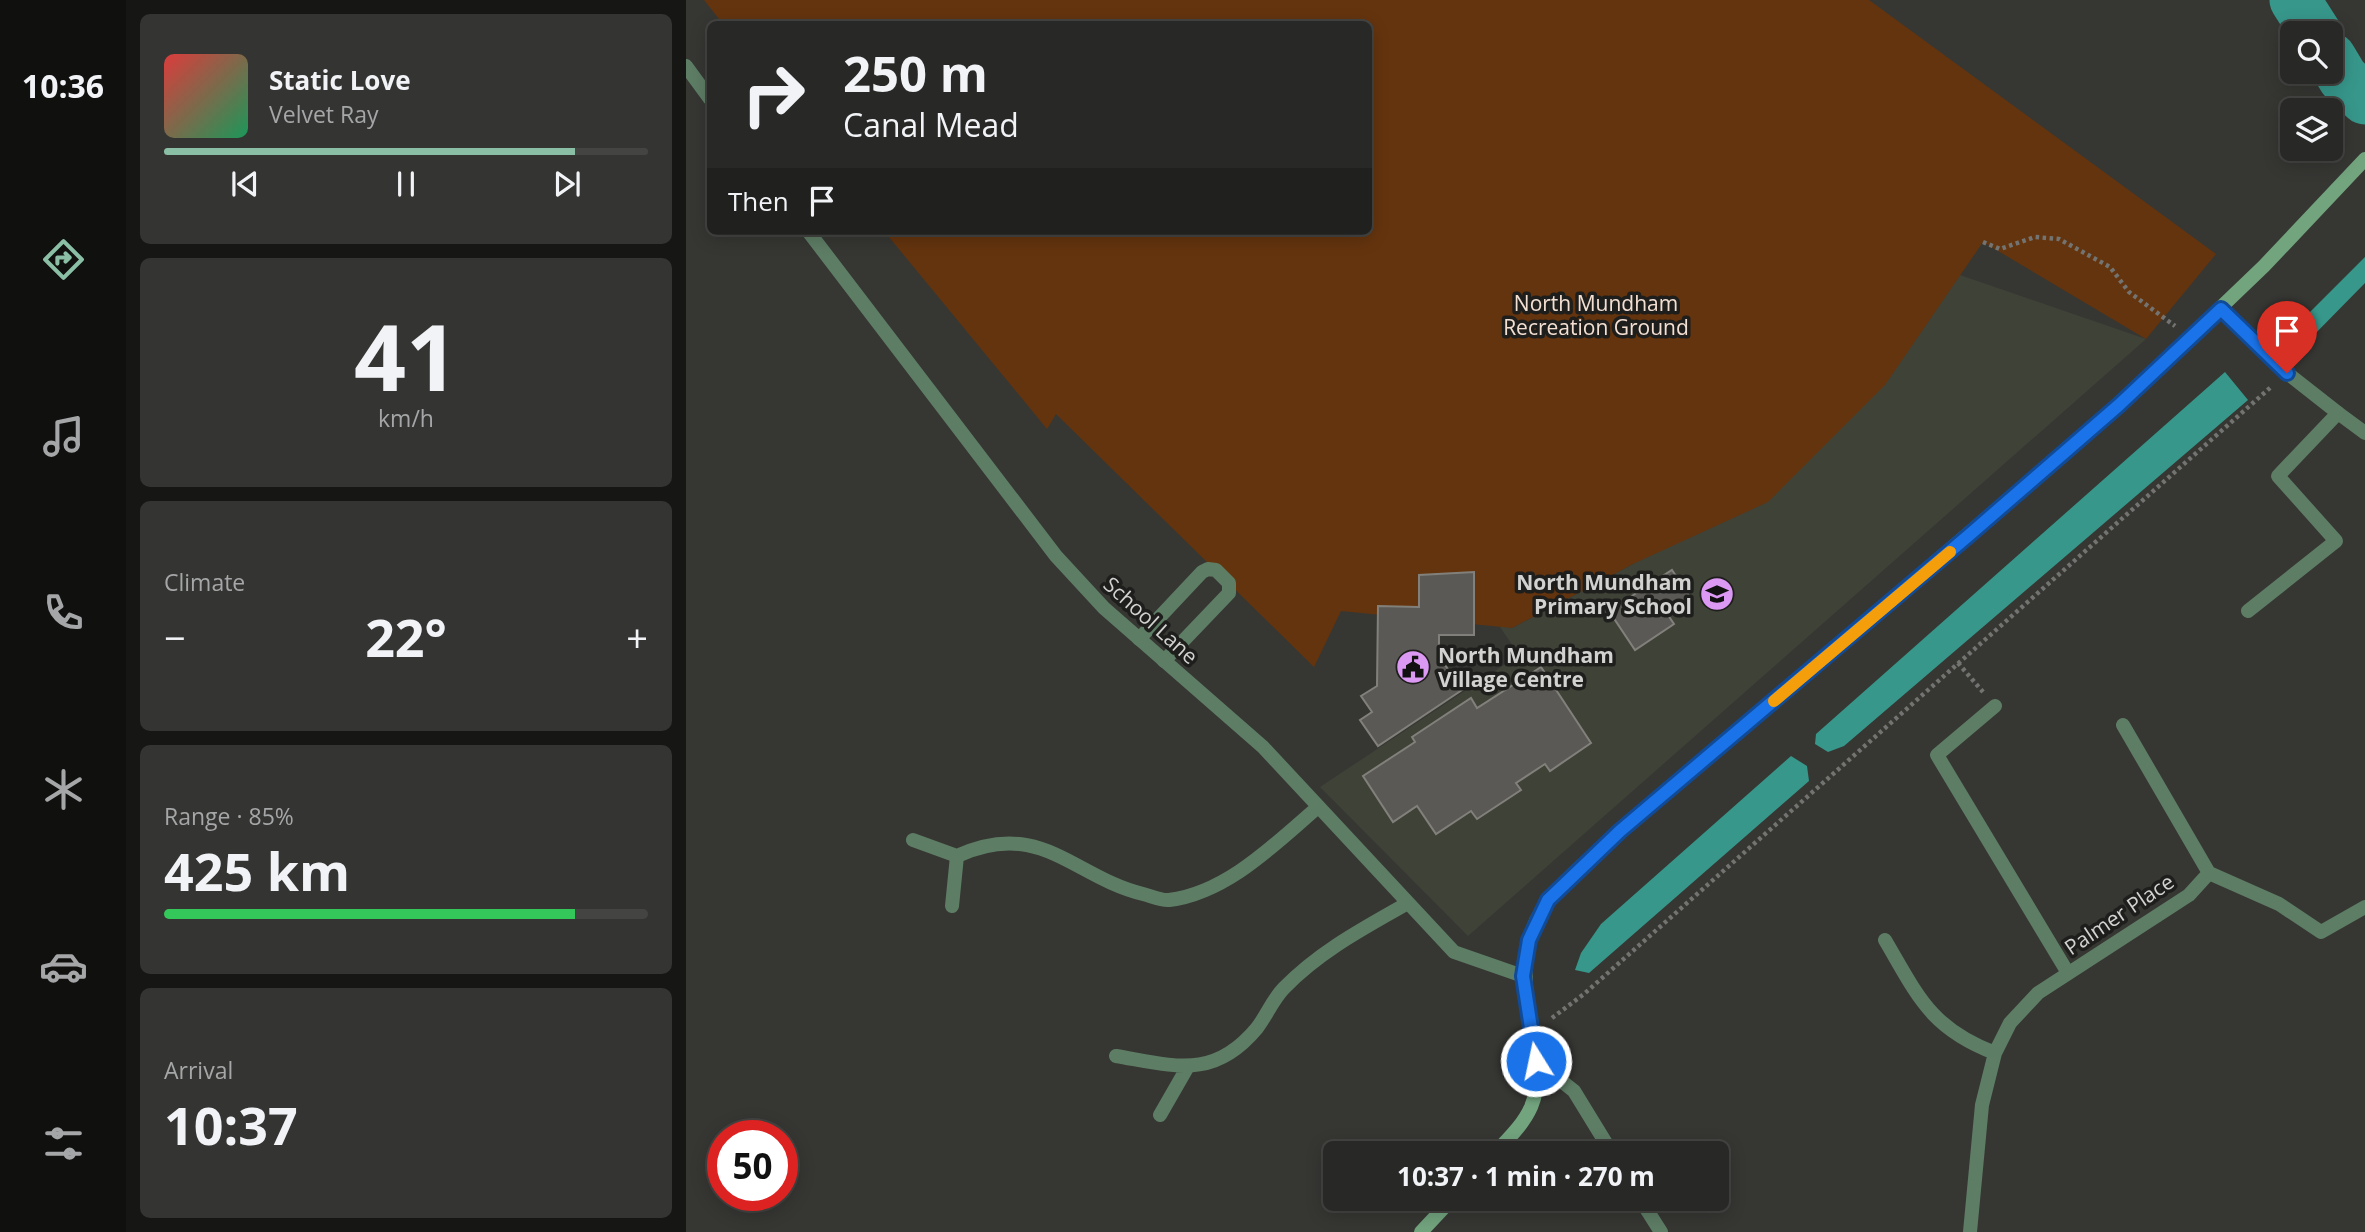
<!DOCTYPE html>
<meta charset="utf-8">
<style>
body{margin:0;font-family:"Open Sans",sans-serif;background:#343532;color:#f1f3f6;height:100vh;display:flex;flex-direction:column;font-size:26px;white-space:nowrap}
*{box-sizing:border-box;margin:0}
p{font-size:23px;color:#a5a6a7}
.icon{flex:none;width:38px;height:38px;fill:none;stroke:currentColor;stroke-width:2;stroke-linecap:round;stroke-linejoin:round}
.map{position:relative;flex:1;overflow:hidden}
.side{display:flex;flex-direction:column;gap:14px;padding:14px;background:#161715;width:560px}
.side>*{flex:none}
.banner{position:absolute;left:21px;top:21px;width:665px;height:214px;border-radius:10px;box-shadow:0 4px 18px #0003,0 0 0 2px #444543;background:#282926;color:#f1f3f6;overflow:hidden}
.controls{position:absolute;left:1594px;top:21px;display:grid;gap:14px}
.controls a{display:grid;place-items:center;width:63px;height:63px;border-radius:10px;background:#282926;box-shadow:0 4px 18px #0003,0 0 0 2px #444543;font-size:35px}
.speed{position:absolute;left:21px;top:1120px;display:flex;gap:14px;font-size:35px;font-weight:700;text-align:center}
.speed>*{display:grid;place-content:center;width:91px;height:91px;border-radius:50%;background:#282926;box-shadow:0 4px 18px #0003,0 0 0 2px #444543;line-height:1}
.speed .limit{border:10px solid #d22;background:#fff;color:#111}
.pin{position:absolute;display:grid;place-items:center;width:60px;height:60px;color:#fff;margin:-72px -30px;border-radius:50% 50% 50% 0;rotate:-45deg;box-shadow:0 0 7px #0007}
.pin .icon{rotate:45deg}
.me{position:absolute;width:77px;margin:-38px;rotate:350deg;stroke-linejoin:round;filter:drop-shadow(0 0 5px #0008)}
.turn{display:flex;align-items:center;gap:24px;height:147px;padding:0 21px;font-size:32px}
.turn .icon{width:91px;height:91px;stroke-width:2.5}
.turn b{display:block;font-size:49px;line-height:60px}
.then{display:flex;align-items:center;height:66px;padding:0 21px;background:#0003;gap:14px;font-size:26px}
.big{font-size:52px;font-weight:700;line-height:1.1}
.side .widget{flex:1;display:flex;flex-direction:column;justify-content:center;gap:10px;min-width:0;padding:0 24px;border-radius:10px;background:#343532}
.side .dial{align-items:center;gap:0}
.dial b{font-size:91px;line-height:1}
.song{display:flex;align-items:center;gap:21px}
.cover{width:84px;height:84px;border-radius:10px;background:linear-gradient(135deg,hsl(0 70% 55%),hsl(150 70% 35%))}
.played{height:7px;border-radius:4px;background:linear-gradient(90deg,#8abfa5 85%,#444543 85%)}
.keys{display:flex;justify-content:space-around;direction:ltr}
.heat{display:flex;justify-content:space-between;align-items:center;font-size:38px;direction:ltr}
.charge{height:10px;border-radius:5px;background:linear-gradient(90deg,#34c759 85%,#444543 0)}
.trip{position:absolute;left:637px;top:1141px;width:406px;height:70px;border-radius:10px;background:#282926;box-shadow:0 4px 18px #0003,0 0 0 2px #444543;font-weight:700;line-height:70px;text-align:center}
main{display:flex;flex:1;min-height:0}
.dock{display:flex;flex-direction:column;width:126px;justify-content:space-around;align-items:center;background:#10100f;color:#a5a6a7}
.dock .icon{width:49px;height:49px}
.dock .current{color:#8abfa5}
.dock b{font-size:32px;color:#f1f3f6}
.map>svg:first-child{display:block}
.built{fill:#3f4237}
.green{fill:#64340e}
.water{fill:#37978b}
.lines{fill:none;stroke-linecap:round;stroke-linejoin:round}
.river{stroke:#37978b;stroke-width:51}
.building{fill:#5b5955;stroke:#82807b;stroke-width:2}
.path{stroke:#737471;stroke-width:4.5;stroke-dasharray:3.5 3.5;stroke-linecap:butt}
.service{stroke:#5e7d65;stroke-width:14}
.minor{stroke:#5e7d65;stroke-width:14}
.secondary{stroke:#72a47e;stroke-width:14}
.route-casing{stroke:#114b97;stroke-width:18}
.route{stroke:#1a73e8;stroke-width:12}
.slow{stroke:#f59e0b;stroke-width:12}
.labels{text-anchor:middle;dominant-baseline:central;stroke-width:7;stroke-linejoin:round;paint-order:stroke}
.park-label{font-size:21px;fill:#f4e0d3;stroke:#1e1e1c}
.poi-label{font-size:21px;font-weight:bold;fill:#d2d3d0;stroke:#1e1e1c;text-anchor:end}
.street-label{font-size:21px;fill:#d2d3d0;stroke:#1e1e1c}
</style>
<main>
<nav class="dock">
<b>10:36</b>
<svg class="icon current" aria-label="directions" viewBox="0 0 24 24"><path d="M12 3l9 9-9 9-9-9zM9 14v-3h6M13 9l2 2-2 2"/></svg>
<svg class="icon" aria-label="music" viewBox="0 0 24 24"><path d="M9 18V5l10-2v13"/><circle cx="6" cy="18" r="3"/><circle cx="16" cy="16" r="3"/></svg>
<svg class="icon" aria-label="phone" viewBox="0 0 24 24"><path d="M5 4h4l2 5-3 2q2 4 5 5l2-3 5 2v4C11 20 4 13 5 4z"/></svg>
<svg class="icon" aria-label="climate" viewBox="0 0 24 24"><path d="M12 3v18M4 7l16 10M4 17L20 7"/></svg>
<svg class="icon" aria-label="car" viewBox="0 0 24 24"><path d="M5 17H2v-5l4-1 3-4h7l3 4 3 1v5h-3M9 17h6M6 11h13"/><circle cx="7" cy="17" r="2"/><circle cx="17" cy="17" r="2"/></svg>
<svg class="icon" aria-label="filters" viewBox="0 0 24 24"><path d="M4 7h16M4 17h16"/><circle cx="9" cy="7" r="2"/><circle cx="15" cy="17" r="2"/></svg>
</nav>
<section class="side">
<div class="widget">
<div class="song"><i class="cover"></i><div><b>Static Love</b><p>Velvet Ray</p></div></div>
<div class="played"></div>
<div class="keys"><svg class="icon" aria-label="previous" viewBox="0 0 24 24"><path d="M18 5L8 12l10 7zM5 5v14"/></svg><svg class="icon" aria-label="pause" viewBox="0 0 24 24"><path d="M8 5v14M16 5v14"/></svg><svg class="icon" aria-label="next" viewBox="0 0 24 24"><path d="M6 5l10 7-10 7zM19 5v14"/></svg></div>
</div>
<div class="widget dial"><b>41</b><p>km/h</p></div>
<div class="widget"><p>Climate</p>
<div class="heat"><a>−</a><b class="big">22°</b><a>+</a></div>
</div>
<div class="widget"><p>Range · 85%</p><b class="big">425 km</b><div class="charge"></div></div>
<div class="widget"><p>Arrival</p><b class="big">10:37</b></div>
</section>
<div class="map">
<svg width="1679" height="1232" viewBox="0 0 1679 1232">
<rect width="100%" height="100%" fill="#363733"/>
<path class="built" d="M1274 275 1460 339 782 936 634 787 833 655 812 624 826 628 947 564Z"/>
<path class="green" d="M18 0H1183L1530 254 1460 339 1297 242 1199 385 1082 502 947 564 826 628 655 611 628 667 370 414 361 429 198 231H682V24H37Z"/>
<path class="water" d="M1679 257V283L1623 340 1610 326Z
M1539 372 1562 400 1158 746 1142 752 1129 744 1130 734Z
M1105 756 1121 766 1123 781 903 973 889 970 895 953 915 924Z"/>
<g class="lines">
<path class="river" d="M1609 0 1630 33
M1645 58 1657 78 1679 99"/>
</g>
<path class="building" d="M986 570 1006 600 982 615 988 624 949 650 923 611Z
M788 572V635H753V656L776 690 692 746 674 720 686 712 675 696 691 686 692 606 733 607V575Z
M855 667 905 743 864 771 859 764 830 783 835 790 791 819 785 811 750 834 731 806 707 822 677 776 729 742 726 737 785 698 791 708Z"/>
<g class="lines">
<path class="path" d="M1297 242 1314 249 1349 237 1373 239 1424 267 1443 292 1489 326
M1272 663 1297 692
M866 1018 898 994 1585 387"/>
<path class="service" d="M1652 413 1679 433
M453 639 516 572 522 569 530 570 543 583V593L478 661
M1309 706 1251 755 1382 973"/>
<path class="minor" d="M0 66 24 99
M122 231 370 556 418 608 577 747 768 952 837 976
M1535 309 1601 373 1652 413 1592 476 1650 541 1562 611
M227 840 271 856
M1523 873 1593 904 1635 932 1679 907
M266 906 271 856C355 818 387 877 457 894 465 896 476 901 483 900 541 893 590 843 632 807
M1199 940C1232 996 1244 1028 1309 1053
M430 1056C489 1066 528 1080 571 1028 581 1015 587 999 598 988 634 951 678 928 722 903
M850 1061 888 1091 926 1153
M474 1115 501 1068
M954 1199 975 1232
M1284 1232 1296 1105 1309 1053 1324 1023 1352 993 1503 895 1523 873 1437 725"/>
<path class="secondary" d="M809 1153C822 1139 837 1125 845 1107 868 1052 819 989 850 921 866 886 907 858 934 831L1433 405 1578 266 1679 159
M735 1232 766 1199"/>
</g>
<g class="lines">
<g class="route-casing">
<path id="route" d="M850 1061 837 976 843 940 862 900 934 831 1282 536 1433 405 1535 309 1601 373"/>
</g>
<use href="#route" class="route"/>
<path class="slow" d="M1088 701 1264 552"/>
</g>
<defs>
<g id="school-disc" transform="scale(1.75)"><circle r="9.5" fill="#dc99f4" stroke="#1e1e1c"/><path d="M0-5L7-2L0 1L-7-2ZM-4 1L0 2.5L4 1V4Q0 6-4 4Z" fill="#111"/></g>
<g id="civic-disc" transform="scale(1.75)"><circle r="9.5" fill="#dc99f4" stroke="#1e1e1c"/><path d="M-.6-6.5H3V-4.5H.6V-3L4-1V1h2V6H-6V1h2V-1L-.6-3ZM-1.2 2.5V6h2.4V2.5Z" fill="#111"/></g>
</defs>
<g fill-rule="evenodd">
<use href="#school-disc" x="1031" y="594"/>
<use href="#civic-disc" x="727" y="667"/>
</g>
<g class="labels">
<g class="park-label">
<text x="910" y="303">North Mundham<tspan x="910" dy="24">Recreation Ground</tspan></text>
</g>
<g class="poi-label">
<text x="1006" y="582">North Mundham<tspan x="1006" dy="24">Primary School</tspan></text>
<text x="752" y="655" text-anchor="start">North Mundham<tspan x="752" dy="24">Village Centre</tspan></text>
</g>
<g class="street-label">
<text transform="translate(465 620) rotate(42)">School Lane</text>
<text transform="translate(1433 914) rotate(-34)">Palmer Place</text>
</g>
</g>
</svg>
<div class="controls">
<a><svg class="icon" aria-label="search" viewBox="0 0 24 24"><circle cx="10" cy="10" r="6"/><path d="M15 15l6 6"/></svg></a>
<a><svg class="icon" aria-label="layers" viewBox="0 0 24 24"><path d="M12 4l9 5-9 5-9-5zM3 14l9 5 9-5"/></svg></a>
</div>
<div class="speed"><div class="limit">50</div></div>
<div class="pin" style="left:1601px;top:373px;background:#d93025"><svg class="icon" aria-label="arrive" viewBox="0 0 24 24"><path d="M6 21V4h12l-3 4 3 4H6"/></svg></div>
<svg class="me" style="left:850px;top:1061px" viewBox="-20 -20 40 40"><circle r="17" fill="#1a73e8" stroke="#fff" stroke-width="3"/><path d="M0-11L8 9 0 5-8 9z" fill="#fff"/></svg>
<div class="trip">10:37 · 1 min · 270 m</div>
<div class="banner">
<div class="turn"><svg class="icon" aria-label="right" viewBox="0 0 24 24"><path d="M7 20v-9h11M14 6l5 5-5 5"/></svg><div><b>250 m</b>Canal Mead</div></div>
<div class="then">Then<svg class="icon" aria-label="arrive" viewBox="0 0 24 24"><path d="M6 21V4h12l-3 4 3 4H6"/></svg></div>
</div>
</div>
</main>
